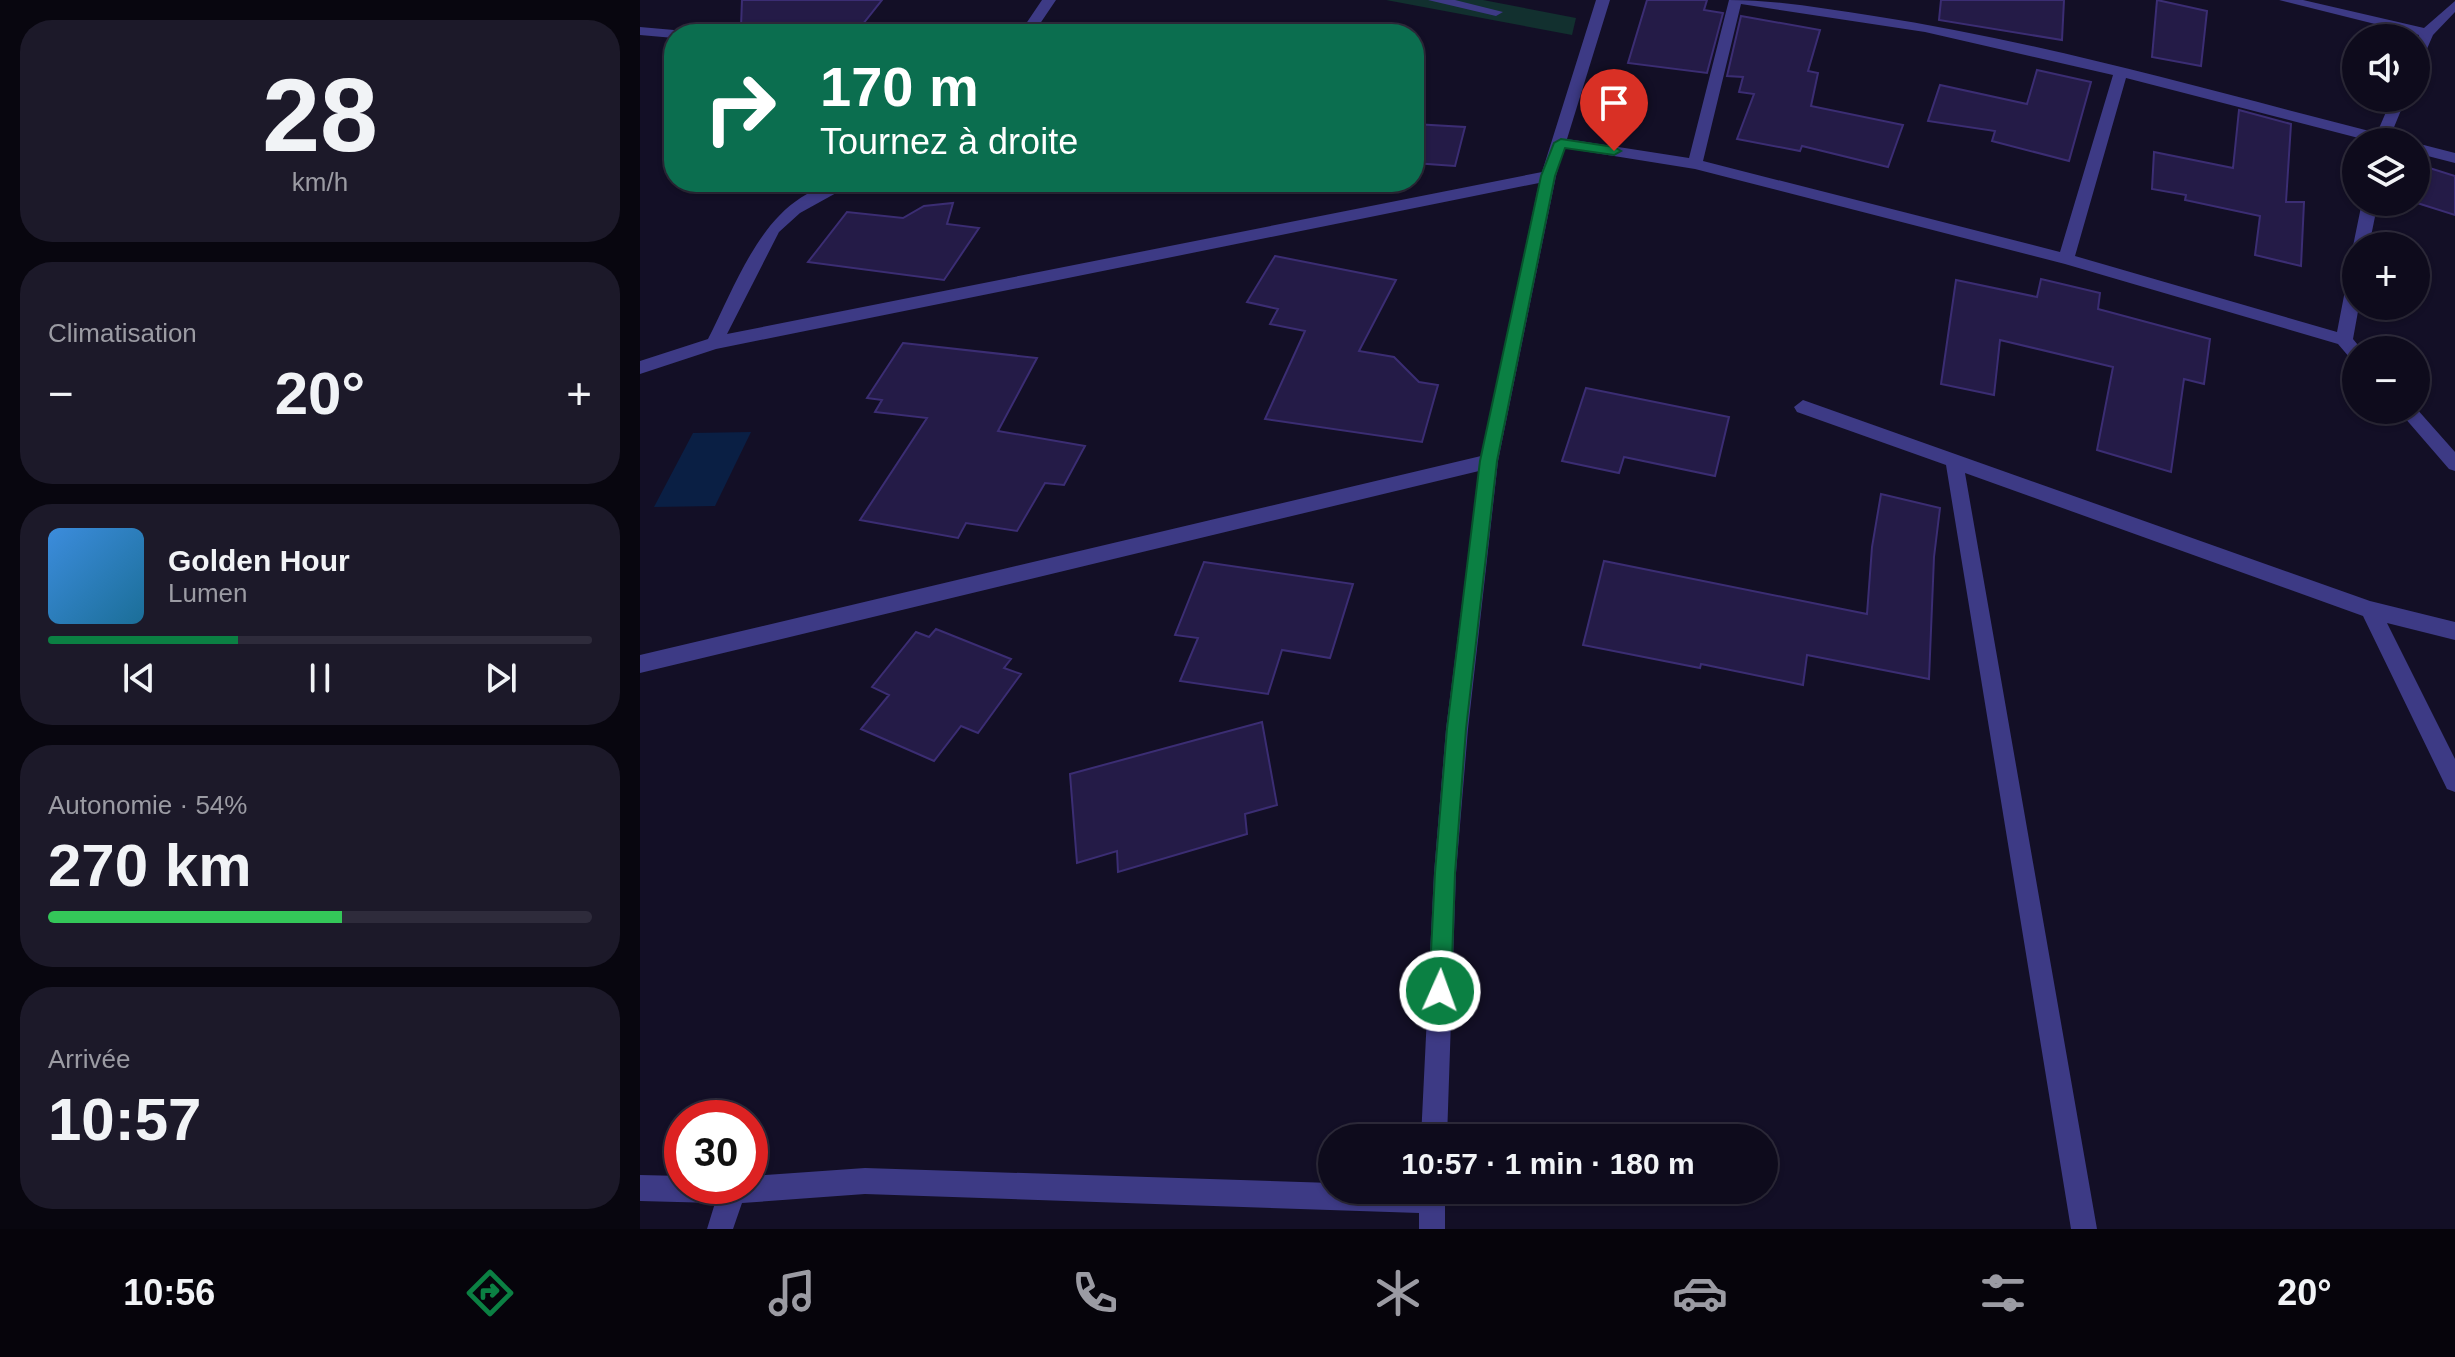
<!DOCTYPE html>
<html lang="fr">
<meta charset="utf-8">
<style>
body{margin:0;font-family:Arial,sans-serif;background:#1c1929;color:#f1f3f6;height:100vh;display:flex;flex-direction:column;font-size:30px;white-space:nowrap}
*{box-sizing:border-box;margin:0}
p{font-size:26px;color:#9b9ba3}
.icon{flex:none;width:44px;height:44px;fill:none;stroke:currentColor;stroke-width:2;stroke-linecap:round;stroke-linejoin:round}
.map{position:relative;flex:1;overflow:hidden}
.side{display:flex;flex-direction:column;gap:20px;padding:20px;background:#08060f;width:640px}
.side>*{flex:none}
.guide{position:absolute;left:24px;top:24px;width:760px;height:168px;border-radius:32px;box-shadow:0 2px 6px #0004,0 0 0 2px #2e2b3b;background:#0b6e4f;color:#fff;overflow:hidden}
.tools{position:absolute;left:1702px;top:24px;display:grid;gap:16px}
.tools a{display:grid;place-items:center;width:88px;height:88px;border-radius:50%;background:#0e0b1c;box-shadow:0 2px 6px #0004,0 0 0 2px #2e2b3b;font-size:40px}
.speed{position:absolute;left:24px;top:1100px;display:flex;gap:16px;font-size:40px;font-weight:700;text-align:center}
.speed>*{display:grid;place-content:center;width:104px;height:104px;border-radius:50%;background:#0e0b1c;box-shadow:0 2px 6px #0004,0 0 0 2px #2e2b3b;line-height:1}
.speed .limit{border:12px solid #d22;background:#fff;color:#111}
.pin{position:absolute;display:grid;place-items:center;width:68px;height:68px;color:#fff;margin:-82px -34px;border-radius:50% 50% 50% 0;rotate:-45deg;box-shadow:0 0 8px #0007}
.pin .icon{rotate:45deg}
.me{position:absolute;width:88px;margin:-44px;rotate:2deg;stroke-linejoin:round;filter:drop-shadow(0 0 6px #0008)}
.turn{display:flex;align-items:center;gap:28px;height:168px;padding:0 24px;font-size:36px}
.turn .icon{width:104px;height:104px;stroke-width:2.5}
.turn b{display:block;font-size:56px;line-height:68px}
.big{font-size:60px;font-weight:600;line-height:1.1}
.side .card{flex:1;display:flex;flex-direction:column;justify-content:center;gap:12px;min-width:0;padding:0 28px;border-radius:32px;background:#1c1929}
.side .dial{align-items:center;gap:0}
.dial b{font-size:104px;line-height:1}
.song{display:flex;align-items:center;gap:24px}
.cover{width:96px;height:96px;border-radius:12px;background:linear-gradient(135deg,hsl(210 70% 55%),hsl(200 70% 35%))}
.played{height:8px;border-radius:4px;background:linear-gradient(90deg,#0b8043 35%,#2e2b3b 35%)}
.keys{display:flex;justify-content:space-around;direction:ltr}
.heat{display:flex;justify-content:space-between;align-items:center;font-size:44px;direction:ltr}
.charge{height:12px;border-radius:6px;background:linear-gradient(90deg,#34c759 54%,#2e2b3b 0)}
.trip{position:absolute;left:678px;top:1124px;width:460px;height:80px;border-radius:40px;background:#0e0b1c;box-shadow:0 2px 6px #0004,0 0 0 2px #2e2b3b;font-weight:600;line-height:80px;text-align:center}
.tab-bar{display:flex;height:128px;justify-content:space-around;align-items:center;background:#06040b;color:#9b9ba3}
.tab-bar .icon{width:56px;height:56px}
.tab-bar .current{color:#0b8043}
.tab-bar b{font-size:36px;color:#f1f3f6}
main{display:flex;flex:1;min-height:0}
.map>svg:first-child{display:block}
.green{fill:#12302f}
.water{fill:#0a1f44}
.building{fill:#241b47;stroke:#3b2d73;stroke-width:2}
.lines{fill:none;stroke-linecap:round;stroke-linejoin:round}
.minor{fill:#3d3a85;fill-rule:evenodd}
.route{fill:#0b8043;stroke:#07532c;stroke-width:2}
</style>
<main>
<section class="side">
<div class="card dial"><b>28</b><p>km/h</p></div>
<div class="card"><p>Climatisation</p>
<div class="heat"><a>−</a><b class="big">20°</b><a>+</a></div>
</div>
<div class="card">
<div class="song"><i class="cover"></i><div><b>Golden Hour</b><p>Lumen</p></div></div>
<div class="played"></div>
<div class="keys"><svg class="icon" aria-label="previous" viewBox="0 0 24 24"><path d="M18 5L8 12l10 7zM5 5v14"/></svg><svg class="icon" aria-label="pause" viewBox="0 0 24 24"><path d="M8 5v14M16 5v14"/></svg><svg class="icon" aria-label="next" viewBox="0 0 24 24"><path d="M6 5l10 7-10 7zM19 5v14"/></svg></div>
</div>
<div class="card"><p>Autonomie · 54%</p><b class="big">270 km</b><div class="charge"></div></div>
<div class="card"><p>Arrivée</p><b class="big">10:57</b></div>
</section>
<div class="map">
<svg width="1815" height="1229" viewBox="0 0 1815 1229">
<rect width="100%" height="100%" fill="#130f26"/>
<path class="green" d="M746 0H843L936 18 932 35Z"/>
<path class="water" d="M111 432 75 506 14 507 53 433Z"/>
<path class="building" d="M102 0H242L215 34 101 27Z
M1007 0H1067L1064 10 1083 13 1067 73 988 63Z
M1301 0H1424L1422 40 1299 20Z
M1517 0 1567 11 1561 66 1512 57Z
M1101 16 1180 30 1168 71 1178 73 1171 106 1263 125 1248 167 1162 146 1160 151 1097 139 1114 94 1099 92 1103 77 1087 76Z
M1397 70 1451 82 1429 161 1352 141 1355 131 1288 121 1300 85 1387 104Z
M1599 110 1651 124 1646 202H1664L1661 266 1615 255 1620 216 1545 200 1546 195 1512 189 1514 152 1593 168Z
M774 124 825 127 815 166 774 163Z
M1780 165 1815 176V215L1774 202Z
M313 203 307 224 339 228 304 280 168 262 207 212 263 218 284 206Z
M635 256 756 280 719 351 754 357 779 382 798 385 782 442 625 419 665 331 630 324 638 309 607 302Z
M1401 279 1460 293 1458 309 1570 339 1564 384 1544 379 1531 472 1457 450 1473 367 1360 340 1354 395 1301 384 1316 280 1397 297Z
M263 343 397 358 358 431 445 446 424 485 405 483 377 531 326 523 318 538 220 520 287 418 235 412 242 400 227 398Z
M946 388 1089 417 1075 476 984 457 979 473 922 461Z
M1241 494 1300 508 1294 557 1289 679 1167 655 1163 685 1061 664 1060 668 943 645 964 561 1227 614 1232 547Z
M564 562 713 584 690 658 642 650 628 694 540 681 558 638 535 635Z
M296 629 371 659 364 668 381 674 338 733 321 726 294 761 221 729 249 695 232 687 276 632 289 637Z
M622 722 637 805 605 814 607 834 478 872 477 851 437 863 430 774Z"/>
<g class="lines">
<path class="minor" d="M402 0H416L393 34H379Z
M788 0H815L863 12 856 16Z
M956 0H970L927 139 1049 158 1089 0C1138 0 1186 9 1234 16 1404 42 1571 91 1737 133L1752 98H1766L1750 137 1760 142H1734L1486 78 1435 256 1697 332 1708 275 1716 269V306H1719L1713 339 1722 350H1716V360L1710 358 1698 344 1425 264 1055 169 924 148 916 176 858 461 828 729 816 873 807 1138H781L794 873 806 729 839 471 0 673V655L841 456 899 183 76 349 0 374V361L68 339C101 275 130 182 216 182L160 213 139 232 87 334 902 172ZM1101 4 1285 32 1473 75 1420 252 1063 161Z
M1639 0H1663L1784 28 1815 1V12L1793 35 1783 58 1776 62 1779 35Z
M0 27 34 30 41 34H34V38L0 35Z
M1776 143 1815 153V163L1776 153Z
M1722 202H1738L1729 246H1716V250L1713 246Z
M1163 400 1730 601 1815 622V640L1747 623 1815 759V792L1807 789 1723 616 1325 473 1457 1229H1431L1306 465 1157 412 1154 407Z
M1776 408 1815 452V471L1809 469 1758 410Z
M225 1168 692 1183V1190H805V1229H779V1213L225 1194 102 1203 93 1229H67L75 1203 0 1201V1175L42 1176V1186H110V1176Z"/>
</g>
<path class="route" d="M921 139 974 147 981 151 974 155 925 148 915 176 857 461 826 729 815 873 811 991 808 998 800 1002 792 998 789 991 795 873 807 729 840 461 901 176 914 143Z"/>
</svg>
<div class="tools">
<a><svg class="icon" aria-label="sound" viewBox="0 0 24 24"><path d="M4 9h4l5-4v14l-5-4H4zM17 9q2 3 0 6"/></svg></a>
<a><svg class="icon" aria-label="layers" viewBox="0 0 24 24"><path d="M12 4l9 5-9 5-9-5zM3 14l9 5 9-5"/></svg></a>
<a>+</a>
<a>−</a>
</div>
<div class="speed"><div class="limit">30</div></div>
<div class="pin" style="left:974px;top:151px;background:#d93025"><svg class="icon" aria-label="arrive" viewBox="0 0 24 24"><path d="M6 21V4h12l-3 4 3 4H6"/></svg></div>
<svg class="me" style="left:800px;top:991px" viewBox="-20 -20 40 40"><circle r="17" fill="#0b8043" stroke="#fff" stroke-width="3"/><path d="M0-11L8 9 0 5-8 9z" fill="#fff"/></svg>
<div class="trip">10:57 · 1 min · 180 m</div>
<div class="guide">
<div class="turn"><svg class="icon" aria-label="right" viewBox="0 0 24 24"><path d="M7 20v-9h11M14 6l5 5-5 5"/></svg><div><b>170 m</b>Tournez à droite</div></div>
</div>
</div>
</main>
<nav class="tab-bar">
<b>10:56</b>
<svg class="icon current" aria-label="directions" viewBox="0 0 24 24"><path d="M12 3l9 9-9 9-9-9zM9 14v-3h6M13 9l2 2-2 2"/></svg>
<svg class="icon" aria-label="music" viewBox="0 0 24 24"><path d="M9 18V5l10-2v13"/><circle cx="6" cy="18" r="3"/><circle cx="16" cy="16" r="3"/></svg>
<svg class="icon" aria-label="phone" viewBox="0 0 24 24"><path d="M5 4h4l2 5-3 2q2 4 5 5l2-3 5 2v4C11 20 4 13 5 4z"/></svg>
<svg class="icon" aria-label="climate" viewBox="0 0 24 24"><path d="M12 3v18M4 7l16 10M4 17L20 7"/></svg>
<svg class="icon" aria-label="car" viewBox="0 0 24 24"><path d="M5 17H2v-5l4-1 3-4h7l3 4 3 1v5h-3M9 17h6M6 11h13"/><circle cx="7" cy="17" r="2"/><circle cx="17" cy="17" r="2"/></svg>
<svg class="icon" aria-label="filters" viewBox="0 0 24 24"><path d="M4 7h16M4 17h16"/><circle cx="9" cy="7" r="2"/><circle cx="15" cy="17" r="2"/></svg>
<b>20°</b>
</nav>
